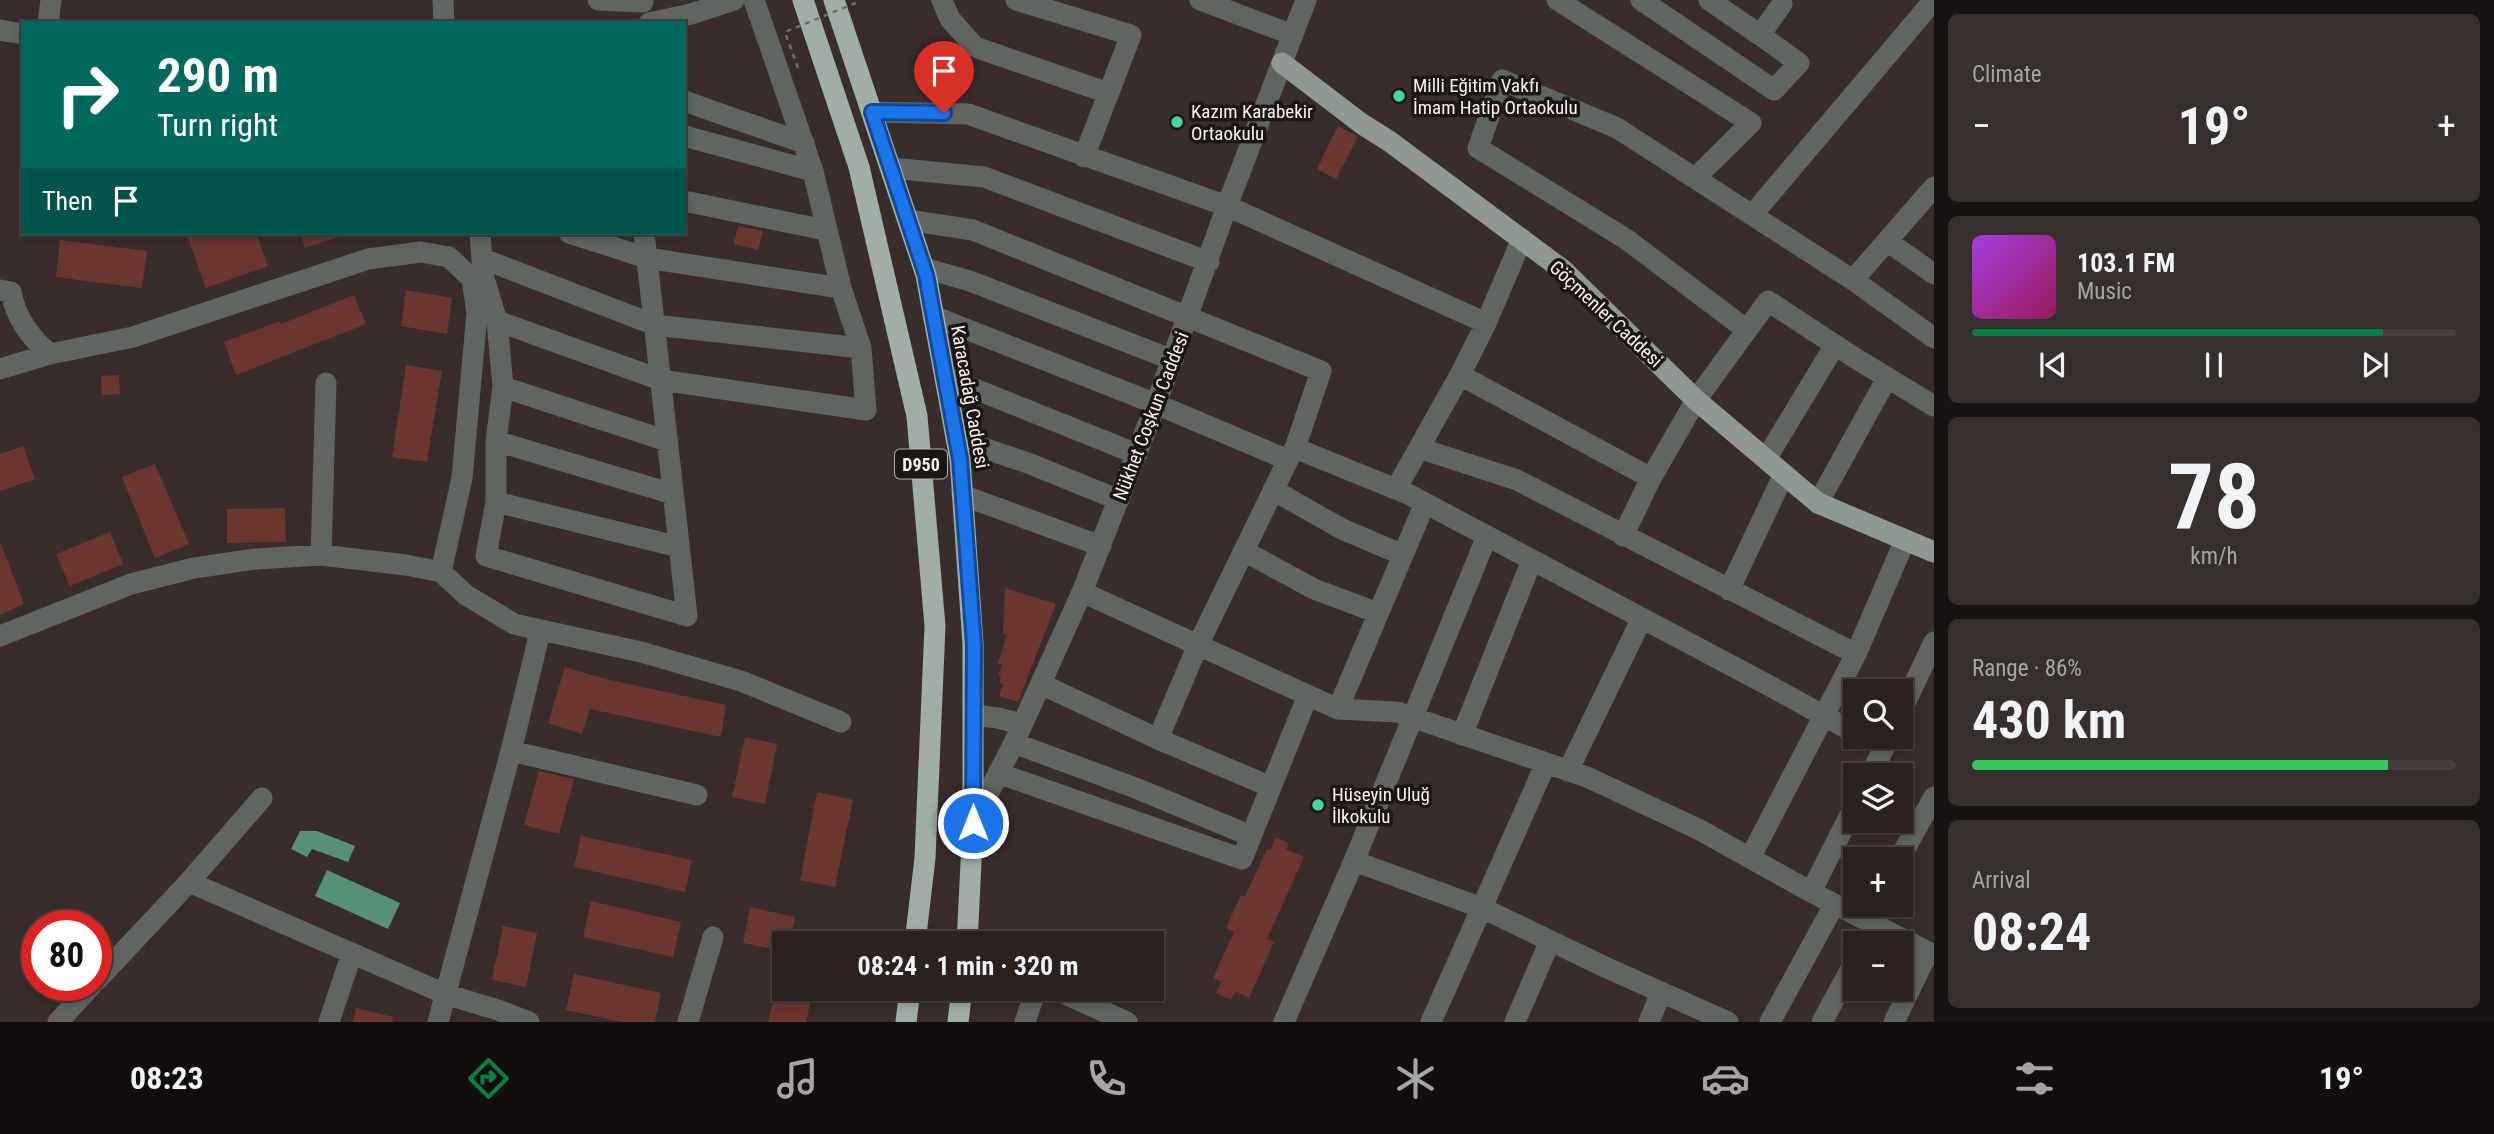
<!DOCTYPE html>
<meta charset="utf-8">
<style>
body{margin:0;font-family:"Roboto Condensed",sans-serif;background:#372f2d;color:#f1f3f6;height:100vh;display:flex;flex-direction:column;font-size:26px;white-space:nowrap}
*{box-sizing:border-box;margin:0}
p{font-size:23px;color:#a6a4a5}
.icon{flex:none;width:38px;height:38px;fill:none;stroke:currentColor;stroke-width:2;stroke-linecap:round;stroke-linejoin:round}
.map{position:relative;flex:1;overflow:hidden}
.details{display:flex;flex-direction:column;gap:14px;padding:14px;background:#181312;width:560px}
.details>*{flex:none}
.top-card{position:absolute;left:21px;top:21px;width:665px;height:214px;border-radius:0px;box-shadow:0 4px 10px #0003,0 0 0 2px #473f3e;background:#00695c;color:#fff;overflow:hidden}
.tools{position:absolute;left:1843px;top:679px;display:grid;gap:14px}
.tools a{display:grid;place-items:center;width:70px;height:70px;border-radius:0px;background:#2b2220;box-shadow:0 4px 10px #0003,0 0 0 2px #473f3e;font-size:35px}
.speed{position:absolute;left:21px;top:910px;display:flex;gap:14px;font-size:35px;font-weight:700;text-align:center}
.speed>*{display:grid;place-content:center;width:91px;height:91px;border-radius:50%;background:#2b2220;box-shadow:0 4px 10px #0003,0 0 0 2px #473f3e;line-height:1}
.speed .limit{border:10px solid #d22;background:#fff;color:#111}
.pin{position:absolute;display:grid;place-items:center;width:60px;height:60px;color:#fff;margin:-72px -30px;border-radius:50% 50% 50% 0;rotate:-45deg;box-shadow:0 0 7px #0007}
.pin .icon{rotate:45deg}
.me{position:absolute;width:77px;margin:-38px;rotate:0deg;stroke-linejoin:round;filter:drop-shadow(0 0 5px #0008)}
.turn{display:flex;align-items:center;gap:24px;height:147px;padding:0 21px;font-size:32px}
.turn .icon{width:91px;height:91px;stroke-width:2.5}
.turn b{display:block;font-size:49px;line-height:60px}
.then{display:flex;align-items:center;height:66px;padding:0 21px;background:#0003;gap:14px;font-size:26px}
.big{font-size:52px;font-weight:700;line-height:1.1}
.details .card{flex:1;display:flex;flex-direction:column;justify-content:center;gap:10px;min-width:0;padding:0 24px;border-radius:10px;background:#372f2d}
.details .dial{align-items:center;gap:0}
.dial b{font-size:91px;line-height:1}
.song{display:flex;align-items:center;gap:21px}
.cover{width:84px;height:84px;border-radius:10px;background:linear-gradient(135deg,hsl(280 70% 55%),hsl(330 70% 35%))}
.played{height:7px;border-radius:4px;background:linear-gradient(90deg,#0b8043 85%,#473f3e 85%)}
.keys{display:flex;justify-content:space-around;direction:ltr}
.heat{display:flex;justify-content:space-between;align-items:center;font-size:38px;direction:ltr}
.charge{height:10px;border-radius:5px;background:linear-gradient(90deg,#34c759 86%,#473f3e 0)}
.trip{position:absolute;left:772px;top:931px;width:392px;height:70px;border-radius:0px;background:#2b2220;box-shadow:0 4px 10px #0003,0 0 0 2px #473f3e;font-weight:700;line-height:70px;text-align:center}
.menu{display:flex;height:112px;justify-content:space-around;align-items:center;background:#110e0d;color:#a6a4a5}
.menu .icon{width:49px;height:49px}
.menu .on{color:#0b8043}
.menu b{font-size:32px;color:#f1f3f6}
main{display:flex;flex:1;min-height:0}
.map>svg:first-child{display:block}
.water{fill:#559175}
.building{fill:#6b362e}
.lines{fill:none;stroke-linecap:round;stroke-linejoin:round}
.minor{stroke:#606562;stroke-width:21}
.major{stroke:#8e9993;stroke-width:21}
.highway{stroke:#a0aea7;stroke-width:21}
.path-bridge{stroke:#746967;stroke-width:2.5;stroke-dasharray:5 5;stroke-linecap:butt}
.route-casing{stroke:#114b97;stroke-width:18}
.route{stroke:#1a73e8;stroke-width:12}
.poi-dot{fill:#49d49c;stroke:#1c1716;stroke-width:2.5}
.labels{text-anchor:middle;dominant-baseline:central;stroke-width:7;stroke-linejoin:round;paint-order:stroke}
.shield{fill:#1c1716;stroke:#b7afae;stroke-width:2}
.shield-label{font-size:18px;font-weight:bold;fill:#f9f0ef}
.poi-label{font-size:19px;fill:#f9f0ef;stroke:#1c1716;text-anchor:start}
.street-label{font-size:19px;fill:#f9f0ef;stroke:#1c1716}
</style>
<main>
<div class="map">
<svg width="1934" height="1022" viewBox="0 0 1934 1022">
<rect width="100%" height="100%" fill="#392d2b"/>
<path class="water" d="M300 831H317L355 846 348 862 312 849 307 857 291 849Z
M327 870 400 903 388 929 315 896Z"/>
<path class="building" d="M1338 126 1358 137 1336 179 1317 169Z
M738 226 763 231 758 250 734 244Z
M186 233H256L268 266 206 288Z
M300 233H344V235L305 248Z
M60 240 147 251 142 288 56 277Z
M406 290 452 298 447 334 401 326Z
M354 295 366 324 236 375 224 342 280 321 281 324Z
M406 365 442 371 427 462 392 457Z
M119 375 120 394 102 395 101 376Z
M23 446 35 479 0 491V454Z
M155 464 189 544 155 558 122 477Z
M285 508 286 542 227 543V509Z
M110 532 123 564 70 586 56 554Z
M1 544 24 604 0 615V545Z
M1005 588 1056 604 1018 702 999 696 1003 684 999 683 1001 677 998 675 1002 664 998 663 1007 635 1003 634Z
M565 667 605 679 726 705 721 737 590 709 582 734 548 723Z
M745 737 777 744 765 804 732 797Z
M539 771 574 779 559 834 524 825Z
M817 792 853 800 835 887 800 880Z
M581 836 692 860 685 892 574 867Z
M1276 837 1289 843 1286 849 1304 857 1267 939 1274 942 1249 998 1235 991 1231 1000 1216 993 1221 982 1213 978 1234 932 1226 928 1241 895 1245 897 1267 849 1270 850Z
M591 901 681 922 673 957 583 937Z
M750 907 795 917 790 943H784V951L743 943Z
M503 926 537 933 526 987 492 980Z
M574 974 661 993 655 1022H622L566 1010Z
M776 989H813L806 1022H768Z
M356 1008 393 1017 392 1022H353Z"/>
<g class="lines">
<path class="minor" d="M443 0 444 23
M598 0 643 2
M942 0 950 19 975 47 1108 93
M1016 0 1131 35 1084 157
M1200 0 1293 35
M1557 0 1751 123 1695 178
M1641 0 1774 90 1799 63 1760 35
M1709 0 1760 35 1782 4
M48 23 51 0
M649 23 691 14 734 0
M0 30 23 34
M684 101 804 143
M872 112 968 114 1227 206 1486 323 1522 239
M684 136 813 171
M891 168 984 177 1209 262
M1934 187 1853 280 1934 338
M684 201 825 230
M1752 215 1934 0
M908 220 973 230 1321 371 1295 448
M480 233 483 275 497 321 503 387 496 441V502L486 556 687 616 644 233
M569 233 647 258 841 288
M1887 241 1934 274
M483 259 655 325 861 348
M924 268 970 281 1173 360
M0 290 11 292C16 318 29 337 50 354
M933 316 1156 404 1288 460 1198 645 1158 739
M497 321 661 380 866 410 861 348 841 288 813 171 754 0
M1486 323 1460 375 1651 478 1696 400 1768 301 1855 358 1934 406
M1747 330 1626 239 1478 148 1502 80 1617 128 1853 280
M0 369 50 354 133 337 368 259 421 252 449 257 472 279 477 313 462 478 441 572
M945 377 1137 454
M503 387 667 441
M956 439 1028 463 1119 500
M496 441 673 494
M1419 448 1517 480 1856 654 1905 540
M1766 459 1835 345
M1288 460 1295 448 1408 494 1781 692 1855 733
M1396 489 1460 375
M1273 490 1342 529 1403 555
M962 495 1101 546
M496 502 679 547
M1818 503 1887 378
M1487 536 1354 861 1482 908 1605 967 1728 1022
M1623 536 1651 478
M1244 551 1314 589 1378 613
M321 555 326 383
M1729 590 1784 474
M1082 592 1338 709 1397 712 1587 777 1700 830 1811 892
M0 636 131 584 194 568 256 559 321 555 406 565 441 572 466 595 514 624 641 652 741 681 841 722
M1041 684 1158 739 1271 787
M1338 709 1425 503
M1900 714 1934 642
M974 715 998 718 1021 724
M1462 735 1532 560
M1014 743 1138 789 1251 836
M511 751 697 795
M1568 771 1642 618
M998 773 1242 859 1308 695
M1870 775 1890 737
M1855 805 1811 892 1934 955
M973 823 1014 743 1082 592 1156 404 1227 206 1306 0
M1750 858 1856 654
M1899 859 1934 797
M189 882 445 994 498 1010 529 1022
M96 981 189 882 262 798
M1054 989 1127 1022
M58 1022 92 985
M329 1022 352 953
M438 1022 511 751 540 632
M688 1022 713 937
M1025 1022 1036 989
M1284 1022 1354 861
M1431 1022 1546 763
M1515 1022 1550 941
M1649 1022 1661 992
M1770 1022 1834 905
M1822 1022 1855 961
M1894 1022 1928 952"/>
<path class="major" d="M1282 63 1362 124 1389 141 1563 270 1696 400 1818 503 1934 552"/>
<path class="highway" d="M803 0 859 167 917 416 935 626 925 858 915 943
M834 0 926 275 960 459 973 644V823L967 943
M906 1022 910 989
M958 1022 962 989"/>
<path class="path-bridge" d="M798 68 785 32 858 2 857 0"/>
</g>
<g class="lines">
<g class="route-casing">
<path id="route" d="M944 113 872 112 926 275 960 459 974 645 973 823"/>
</g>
<use href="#route" class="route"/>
</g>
<g class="poi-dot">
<circle cx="1399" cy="96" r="7"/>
<circle cx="1177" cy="122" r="7"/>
<circle cx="1318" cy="805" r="7"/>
</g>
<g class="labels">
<rect class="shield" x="895" y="449.5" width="52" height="29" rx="5"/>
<g class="shield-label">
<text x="921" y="464">D950</text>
</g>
<g class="poi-label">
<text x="1413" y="85">Milli Eğitim Vakfı<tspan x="1413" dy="22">İmam Hatip Ortaokulu</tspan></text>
<text x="1191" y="111">Kazım Karabekir<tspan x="1191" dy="22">Ortaokulu</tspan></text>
<text x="1332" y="794">Hüseyin Uluğ<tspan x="1332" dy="22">İlkokulu</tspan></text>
</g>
<g class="street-label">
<text transform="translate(1606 314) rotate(43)">Göçmenler Caddesi</text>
<text transform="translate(970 397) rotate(80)">Karacadağ Caddesi</text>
<text transform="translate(1151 416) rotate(-69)">Nükhet Coşkun Caddesi</text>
</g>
</g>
</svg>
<div class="tools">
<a><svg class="icon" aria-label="search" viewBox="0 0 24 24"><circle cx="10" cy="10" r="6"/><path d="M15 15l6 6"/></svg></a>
<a><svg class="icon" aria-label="layers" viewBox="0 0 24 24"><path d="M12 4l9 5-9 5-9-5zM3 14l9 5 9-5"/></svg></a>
<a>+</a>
<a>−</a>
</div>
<div class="speed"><div class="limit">80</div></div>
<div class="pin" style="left:944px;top:113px;background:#d93025"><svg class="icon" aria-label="arrive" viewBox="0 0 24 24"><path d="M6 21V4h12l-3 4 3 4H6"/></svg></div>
<svg class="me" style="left:973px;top:823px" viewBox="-20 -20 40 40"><circle r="17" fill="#1a73e8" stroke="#fff" stroke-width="3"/><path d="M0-11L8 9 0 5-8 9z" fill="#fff"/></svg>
<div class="trip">08:24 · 1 min · 320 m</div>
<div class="top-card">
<div class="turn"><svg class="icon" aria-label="right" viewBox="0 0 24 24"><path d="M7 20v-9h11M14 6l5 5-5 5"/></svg><div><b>290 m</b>Turn right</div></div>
<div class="then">Then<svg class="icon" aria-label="arrive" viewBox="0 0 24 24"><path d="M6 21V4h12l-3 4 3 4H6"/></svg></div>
</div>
</div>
<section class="details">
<div class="card"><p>Climate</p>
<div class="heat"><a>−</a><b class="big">19°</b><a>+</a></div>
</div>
<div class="card">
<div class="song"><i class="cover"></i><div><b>103.1 FM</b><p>Music</p></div></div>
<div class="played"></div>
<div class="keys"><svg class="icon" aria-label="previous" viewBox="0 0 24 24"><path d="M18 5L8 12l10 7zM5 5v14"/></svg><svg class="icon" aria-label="pause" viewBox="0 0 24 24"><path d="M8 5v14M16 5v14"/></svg><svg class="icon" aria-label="next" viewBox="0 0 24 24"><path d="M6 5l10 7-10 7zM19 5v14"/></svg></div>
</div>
<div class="card dial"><b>78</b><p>km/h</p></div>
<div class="card"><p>Range · 86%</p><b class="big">430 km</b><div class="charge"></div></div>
<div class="card"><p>Arrival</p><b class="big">08:24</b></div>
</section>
</main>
<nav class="menu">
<b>08:23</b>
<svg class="icon on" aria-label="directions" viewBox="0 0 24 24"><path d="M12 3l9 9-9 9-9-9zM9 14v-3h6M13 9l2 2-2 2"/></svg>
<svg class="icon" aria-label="music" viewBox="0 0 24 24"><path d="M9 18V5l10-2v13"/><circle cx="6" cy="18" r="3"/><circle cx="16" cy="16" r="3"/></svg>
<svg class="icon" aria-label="phone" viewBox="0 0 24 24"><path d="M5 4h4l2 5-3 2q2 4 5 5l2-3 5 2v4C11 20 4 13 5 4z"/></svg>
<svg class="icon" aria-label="climate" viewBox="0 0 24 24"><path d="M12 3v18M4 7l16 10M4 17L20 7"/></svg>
<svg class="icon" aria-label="car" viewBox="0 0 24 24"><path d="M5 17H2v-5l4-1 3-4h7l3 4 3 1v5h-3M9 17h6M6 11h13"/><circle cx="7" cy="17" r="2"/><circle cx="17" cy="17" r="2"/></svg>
<svg class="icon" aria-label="filters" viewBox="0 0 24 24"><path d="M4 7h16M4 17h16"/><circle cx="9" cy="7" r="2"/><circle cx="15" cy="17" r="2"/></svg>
<b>19°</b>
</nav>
